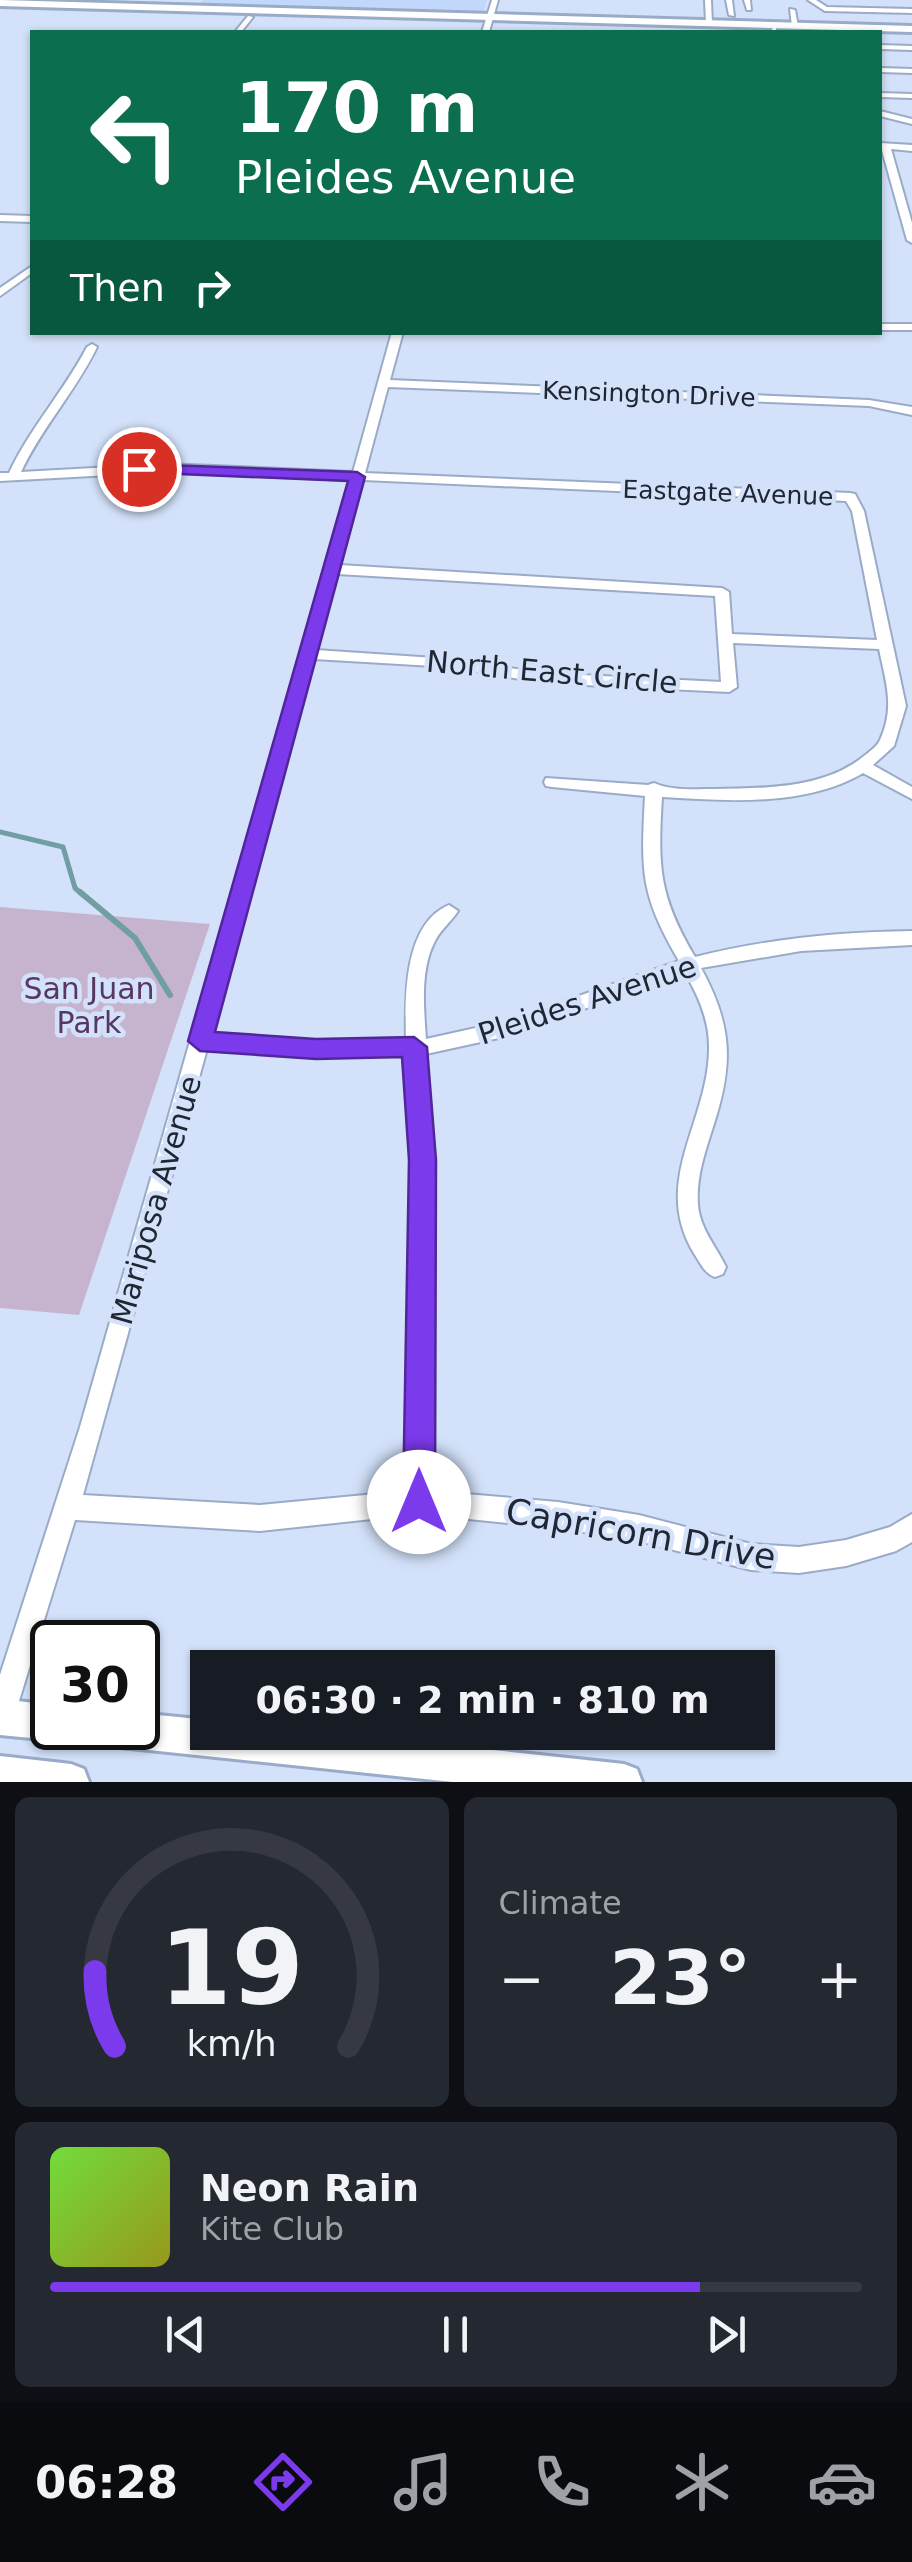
<!DOCTYPE html>
<meta charset="utf-8">
<style>
body{margin:0;font-family:"DejaVu Sans",sans-serif;background:#242831;color:#f1f3f6;height:100vh;display:flex;flex-direction:column;font-size:38px;white-space:nowrap}
*{box-sizing:border-box;margin:0}
p{font-size:32px;color:#9ea1a6}
.icon{flex:none;width:55px;height:55px;fill:none;stroke:currentColor;stroke-width:2;stroke-linecap:round;stroke-linejoin:round}
.map{position:relative;height:1782px;overflow:hidden}
.side{display:flex;flex-direction:column;gap:15px;padding:15px;background:#0d0f14;flex:1}
.side>*{flex:none}
.guide{position:absolute;left:30px;top:30px;width:852px;height:305px;border-radius:0px;box-shadow:0 2px 8px #0004;background:#0b6e4f;color:#fff;overflow:hidden}
.speed{position:absolute;left:30px;top:1620px;display:flex;gap:20px;font-size:50px;font-weight:700;text-align:center}
.speed>*{display:grid;place-content:center;width:130px;height:130px;border-radius:50%;background:#171b24;box-shadow:0 2px 8px #0004;line-height:1}
.speed .limit{border:5px solid #111;border-radius:15px;background:#fff;color:#111}
.pin{position:absolute;display:grid;place-items:center;width:85px;height:85px;color:#fff;margin:-42px;border:5px solid #fff;border-radius:50%;box-shadow:0 2px 10px #0007}
.me{position:absolute;width:110px;margin:-55px;rotate:0deg;stroke-linejoin:round;filter:drop-shadow(0 0 8px #0008)}
.turn{display:flex;align-items:center;gap:35px;height:210px;padding:0 40px;font-size:45px}
.turn .icon{width:130px;height:130px;stroke-width:2.5}
.turn b{display:block;font-size:70px;line-height:85px}
.then{display:flex;align-items:center;height:95px;padding:0 40px;background:#0003;gap:20px;font-size:38px}
.big{font-size:75px;font-weight:700;line-height:1.1}
.side .card{flex:1;display:flex;flex-direction:column;justify-content:center;gap:15px;min-width:0;padding:0 35px;border-radius:15px;background:#242831}
.side .dial{align-items:center;gap:0}
.dial svg{height:260px;overflow:visible;fill:none;stroke:#363941;stroke-width:7;stroke-linecap:round;text-anchor:middle}
.dial text{fill:#f1f3f6;stroke:none}
.song{display:flex;align-items:center;gap:30px}
.cover{width:120px;height:120px;border-radius:15px;background:linear-gradient(135deg,hsl(100 70% 55%),hsl(60 70% 35%))}
.played{height:10px;border-radius:5px;background:linear-gradient(90deg,#7c3aed 80%,#363941 80%)}
.keys{display:flex;justify-content:space-around;direction:ltr}
.heat{display:flex;justify-content:space-between;align-items:center;font-size:55px;direction:ltr}
.side .tiles{flex:1;display:grid;gap:15px;grid-template-columns:1fr 1fr}
.card:last-child{grid-column:span 2}
.trip{position:absolute;left:190px;top:1650px;width:585px;height:100px;border-radius:0px;background:#171b24;box-shadow:0 2px 8px #0004;font-weight:700;line-height:100px;text-align:center}
.dock{display:flex;height:160px;justify-content:space-around;align-items:center;background:#090b0e;color:#9ea1a6}
.dock .icon{width:70px;height:70px}
.dock .selected{color:#7c3aed}
.dock b{font-size:45px;color:#f1f3f6}
.map>svg:first-child{display:block}
.built{fill:#c1d7fb}
.green{fill:#c6b4ce}
.lines{fill:none;stroke-linecap:round;stroke-linejoin:round}
.stream-far1{stroke:#709ea3;stroke-width:5}
.stream{stroke:#709ea3;stroke-width:6}
.minor-casing{stroke:#9aabc8;stroke-width:4}
.major-casing{stroke:#9aabc8;stroke-width:6}
.minor{fill:#fff;fill-rule:evenodd}
.major{fill:#fff;fill-rule:evenodd}
.route{fill:#7c3aed;stroke:#51269a;stroke-width:2.5}
.labels{text-anchor:middle;dominant-baseline:central;stroke-width:9;stroke-linejoin:round;paint-order:stroke}
.far-street-label{font-size:25px;fill:#202732;stroke:#d3e2fa}
.street-label{font-size:30px;fill:#202732;stroke:#d3e2fa}
.park-label{font-size:30px;fill:#573863;stroke:#d3e2fa}
.near-street-label{font-size:35px;fill:#202732;stroke:#d3e2fa}
</style>
<div class="map">
<svg width="912" height="1782" viewBox="0 0 912 1782">
<rect width="100%" height="100%" fill="#d3e2fa"/>
<path class="built" d="M203 0H487L482 16 195 9Z"/>
<path class="green" d="M0 907 210 924 79 1315 0 1308Z"/>
<g class="lines">
<path class="stream-far1" d="M0 832 63 847 75 888 83 895"/>
<path class="stream" d="M80 892 135 938 170 995"/>
<g class="minor-casing">
<path id="minor" d="M492 0H498L489 32H482Z
M705 0H711L712 25 706 24Z
M726 0H732L734 16 729 15Z
M744 0H750L751 10H747Z
M808 0H816L827 7 912 9V13L825 11Z
M790 9 795 10 798 27 792 26Z
M248 16 253 17 241 32H235Z
M773 28H776V32H770Z
M880 45 912 46V50L880 49Z
M880 68 912 69V73L880 72Z
M880 93 912 94V98L880 97Z
M880 111 912 119V124L880 116Z
M880 143 912 145V151L891 149 912 223V243L907 240Z
M0 215 32 216V222L0 221Z
M32 266V273L0 296V288Z
M880 324H912V330H880Z
M392 332H403L390 380 869 400 912 407V415L869 406 388 387 365 473 850 493 855 494 864 511 906 706 894 746 873 765 912 787V799L863 773C806 807 726 801 662 797 658 866 658 895 695 957 766 939 838 932 912 931V945L801 951 701 968C734 1028 733 1067 712 1130 704 1155 696 1179 698 1205 700 1229 716 1246 726 1267L723 1274 715 1277C704 1273 701 1264 695 1255 649 1182 710 1121 709 1046 709 1020 698 995 685 973L508 1036 426 1054 432 1160 431 1491 558 1502 639 1515 751 1544 799 1547 846 1540 890 1527 912 1514V1542L896 1551 846 1566 799 1573 751 1570 639 1541 558 1528 419 1514 260 1531 75 1520 14 1717 10 1727 0 1731V1675L80 1427 350 480 166 472 0 481V473H9C30 428 64 391 87 347L92 344 97 347C76 391 42 427 21 472L166 464 353 472ZM363 480 846 501 852 511 877 640 732 634 729 592 722 588 340 565ZM337 574 715 596 721 682 543 673 450 659 316 650ZM733 643 879 649C886 683 895 707 880 740 877 747 870 751 864 756 824 789 765 788 715 789 696 789 671 791 654 783L648 785 546 778 544 782 546 786 552 787 645 796C641 872 640 894 679 961L507 1021 426 1039C424 1009 420 971 434 943 439 931 451 922 458 911L449 905C403 924 405 1000 406 1041L322 1042 211 1034 314 659 450 667 543 683 729 692 737 687ZM207 1049 322 1057 407 1056 412 1160 407 1491 260 1505 83 1495Z"/>
</g>
<g class="major-casing">
<path id="major" d="M0 0 912 26V32L0 6Z
M0 1699 52 1705V1728H67L65 1735 52 1740 0 1735Z
M138 1713 208 1720V1732H324L624 1764 637 1769 642 1782H453L111 1746 98 1741 93 1728H138Z
M0 1756 71 1764 84 1769 89 1782H0Z"/>
</g>
<use href="#minor" class="minor"/>
<use href="#major" class="major"/>
</g>
<path class="route" d="M139 464 357 472 365 477 215 1032 316 1039 414 1037 427 1047 436 1160 435 1502 430 1514 419 1518 408 1514 403 1502 409 1160 402 1057 316 1059 200 1051 188 1041 348 481 133 472V466Z"/>
<g class="labels">
<g class="far-street-label">
<text transform="translate(649 394) rotate(2)">Kensington Drive</text>
<text transform="translate(728 493) rotate(2)">Eastgate Avenue</text>
</g>
<g class="street-label">
<text transform="translate(552 672) rotate(5)">North East Circle</text>
<text transform="translate(587 1000) rotate(-18)">Pleides Avenue</text>
<text transform="translate(156 1200) rotate(-74)">Mariposa Avenue</text>
</g>
<g class="park-label">
<text x="89" y="988">San Juan<tspan x="89" dy="34">Park</tspan></text>
</g>
<g class="near-street-label">
<text transform="translate(641 1534) rotate(10)">Capricorn Drive</text>
</g>
</g>
</svg>
<div class="speed"><div class="limit">30</div></div>
<div class="pin" style="left:139px;top:469px;background:#d93025"><svg class="icon" aria-label="arrive" viewBox="0 0 24 24"><path d="M6 21V4h12l-3 4 3 4H6"/></svg></div>
<svg class="me" style="left:419px;top:1502px" viewBox="-20 -20 40 40"><circle r="19" fill="#fff"/><path d="M0-13L10 11 0 6-10 11z" fill="#7c3aed"/></svg>
<div class="trip">06:30 · 2 min · 810 m</div>
<div class="guide">
<div class="turn"><svg class="icon" aria-label="left" viewBox="0 0 24 24"><path d="M17 20v-9H6M10 6l-5 5 5 5"/></svg><div><b>170 m</b>Pleides Avenue</div></div>
<div class="then">Then<svg class="icon" aria-label="right" viewBox="0 0 24 24"><path d="M7 20v-9h11M14 6l5 5-5 5"/></svg></div>
</div>
</div>
<section class="side">
<div class="tiles">
<div class="card dial"><svg viewBox="0 0 100 80">
<path d="M14 69A42 42 0 1 1 86 69"/>
<path d="M14 69A42 42 0 0 1 8 46" stroke="#7c3aed"/>
<text x="50" y="56" font-size="32" font-weight="700">19</text>
<text x="50" y="72" font-size="11">km/h</text>
</svg></div>
<div class="card"><p>Climate</p>
<div class="heat"><a>−</a><b class="big">23°</b><a>+</a></div>
</div>
<div class="card">
<div class="song"><i class="cover"></i><div><b>Neon Rain</b><p>Kite Club</p></div></div>
<div class="played"></div>
<div class="keys"><svg class="icon" aria-label="previous" viewBox="0 0 24 24"><path d="M18 5L8 12l10 7zM5 5v14"/></svg><svg class="icon" aria-label="pause" viewBox="0 0 24 24"><path d="M8 5v14M16 5v14"/></svg><svg class="icon" aria-label="next" viewBox="0 0 24 24"><path d="M6 5l10 7-10 7zM19 5v14"/></svg></div>
</div>
</div>
</section>
<nav class="dock">
<b>06:28</b>
<svg class="icon selected" aria-label="directions" viewBox="0 0 24 24"><path d="M12 3l9 9-9 9-9-9zM9 14v-3h6M13 9l2 2-2 2"/></svg>
<svg class="icon" aria-label="music" viewBox="0 0 24 24"><path d="M9 18V5l10-2v13"/><circle cx="6" cy="18" r="3"/><circle cx="16" cy="16" r="3"/></svg>
<svg class="icon" aria-label="phone" viewBox="0 0 24 24"><path d="M5 4h4l2 5-3 2q2 4 5 5l2-3 5 2v4C11 20 4 13 5 4z"/></svg>
<svg class="icon" aria-label="climate" viewBox="0 0 24 24"><path d="M12 3v18M4 7l16 10M4 17L20 7"/></svg>
<svg class="icon" aria-label="car" viewBox="0 0 24 24"><path d="M5 17H2v-5l4-1 3-4h7l3 4 3 1v5h-3M9 17h6M6 11h13"/><circle cx="7" cy="17" r="2"/><circle cx="17" cy="17" r="2"/></svg>
</nav>
